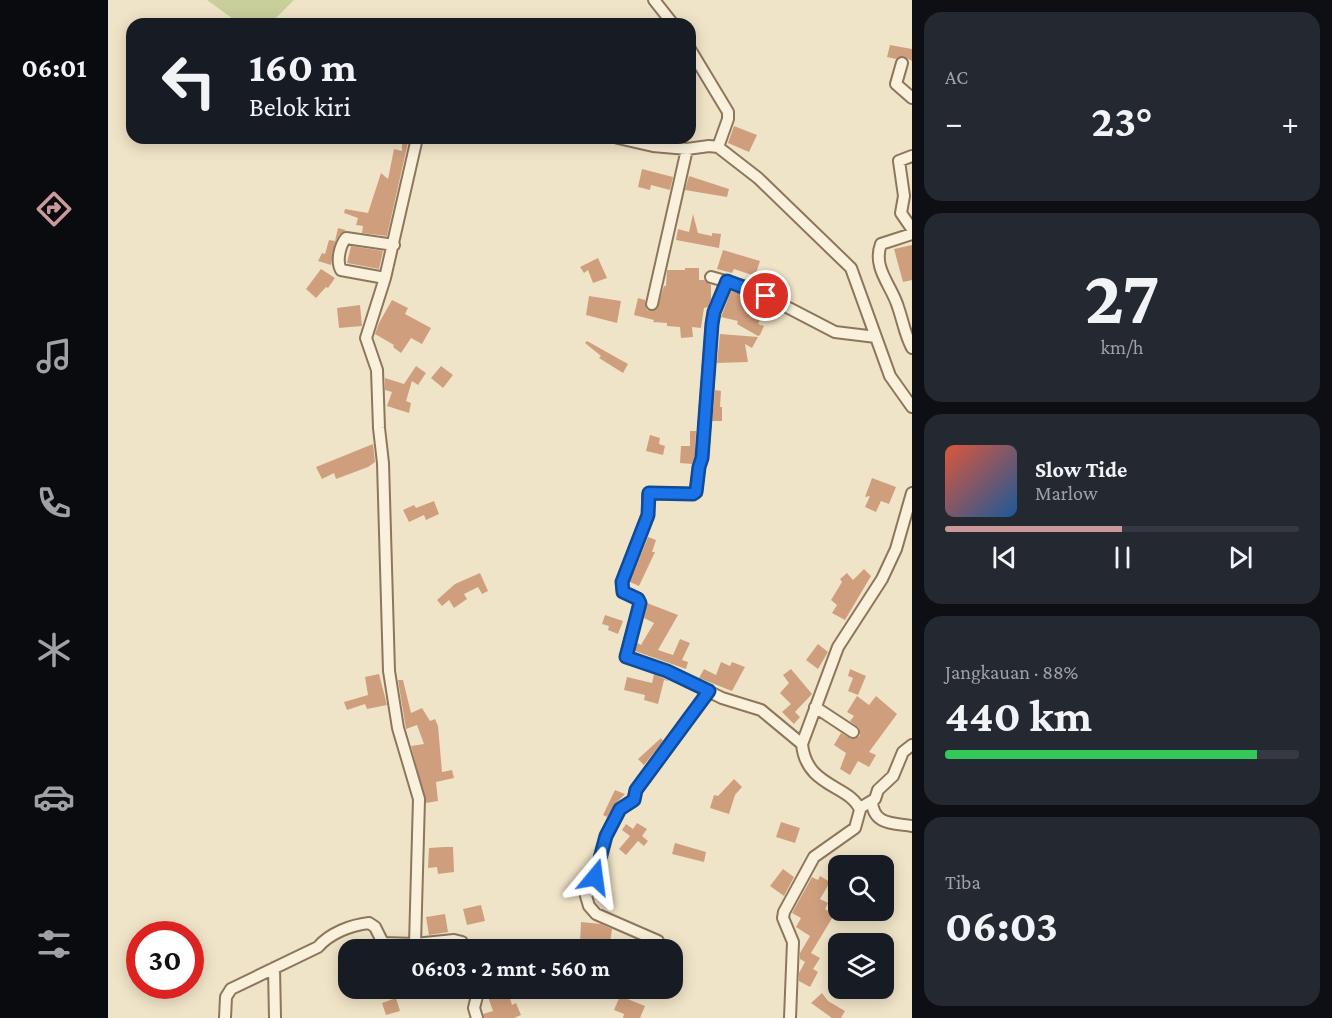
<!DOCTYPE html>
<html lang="id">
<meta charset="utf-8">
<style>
body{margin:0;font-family:"Crimson Pro",serif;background:#242831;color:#f1f3f6;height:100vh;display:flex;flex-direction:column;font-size:22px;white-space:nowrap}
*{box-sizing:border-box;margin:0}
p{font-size:20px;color:#9ea1a6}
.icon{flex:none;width:33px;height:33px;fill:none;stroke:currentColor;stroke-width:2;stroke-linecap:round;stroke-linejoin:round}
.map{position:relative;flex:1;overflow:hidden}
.panel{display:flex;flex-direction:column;gap:12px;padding:12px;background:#0d0f14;width:420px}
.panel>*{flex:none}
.hud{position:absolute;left:18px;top:18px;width:570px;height:126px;border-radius:18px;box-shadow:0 3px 15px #0003;background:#171b24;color:#f1f3f6;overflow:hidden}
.buttons{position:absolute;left:720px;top:855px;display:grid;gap:12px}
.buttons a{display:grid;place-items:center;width:66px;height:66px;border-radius:12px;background:#171b24;box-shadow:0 3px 15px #0003;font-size:30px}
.speed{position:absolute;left:18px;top:921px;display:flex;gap:12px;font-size:30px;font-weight:700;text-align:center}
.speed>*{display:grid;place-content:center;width:78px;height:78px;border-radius:50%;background:#171b24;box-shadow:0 3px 15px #0003;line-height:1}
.speed .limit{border:9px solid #d22;background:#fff;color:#111}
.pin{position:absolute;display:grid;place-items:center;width:51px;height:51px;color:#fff;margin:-26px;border:3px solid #fff;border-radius:50%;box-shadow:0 2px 6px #0007}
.me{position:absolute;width:66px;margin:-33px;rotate:16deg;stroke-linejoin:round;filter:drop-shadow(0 0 4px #0008)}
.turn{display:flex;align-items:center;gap:21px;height:126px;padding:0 24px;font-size:27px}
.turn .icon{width:78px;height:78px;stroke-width:2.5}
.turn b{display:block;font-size:42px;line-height:51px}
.big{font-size:45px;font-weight:700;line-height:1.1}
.panel .widget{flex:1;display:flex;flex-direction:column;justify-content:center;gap:9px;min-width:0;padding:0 21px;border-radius:18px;background:#242831}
.panel .dial{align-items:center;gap:0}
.dial b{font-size:78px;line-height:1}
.song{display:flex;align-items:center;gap:18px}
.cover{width:72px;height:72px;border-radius:9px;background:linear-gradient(135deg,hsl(10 70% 55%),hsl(210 70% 35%))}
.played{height:6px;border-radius:3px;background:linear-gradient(90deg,#cc999b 50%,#363941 50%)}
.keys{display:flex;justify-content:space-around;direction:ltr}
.heat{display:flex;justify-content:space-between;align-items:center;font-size:33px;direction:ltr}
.charge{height:9px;border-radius:4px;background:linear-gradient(90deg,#34c759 88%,#363941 0)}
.trip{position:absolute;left:230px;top:939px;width:345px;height:60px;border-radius:18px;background:#171b24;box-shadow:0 3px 15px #0003;font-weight:700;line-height:60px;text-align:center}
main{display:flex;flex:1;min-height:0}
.tabs{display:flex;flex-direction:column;width:108px;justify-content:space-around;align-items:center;background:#090b0e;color:#9ea1a6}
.tabs .icon{width:42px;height:42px}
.tabs .active{color:#cc999b}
.tabs b{font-size:27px;color:#f1f3f6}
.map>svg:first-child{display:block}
.green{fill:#c9cf9b}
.building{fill:#cf9f7d}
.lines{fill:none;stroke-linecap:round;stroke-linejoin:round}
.minor-casing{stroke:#8d765c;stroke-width:14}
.minor{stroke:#faf1dc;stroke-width:10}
.route-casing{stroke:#114b97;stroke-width:15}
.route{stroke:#1a73e8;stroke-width:10}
</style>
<main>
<nav class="tabs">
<b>06:01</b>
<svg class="icon active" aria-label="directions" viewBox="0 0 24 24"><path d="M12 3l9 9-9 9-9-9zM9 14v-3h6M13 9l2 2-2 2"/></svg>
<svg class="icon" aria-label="music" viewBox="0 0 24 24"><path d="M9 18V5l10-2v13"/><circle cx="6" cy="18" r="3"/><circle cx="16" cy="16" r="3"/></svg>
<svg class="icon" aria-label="phone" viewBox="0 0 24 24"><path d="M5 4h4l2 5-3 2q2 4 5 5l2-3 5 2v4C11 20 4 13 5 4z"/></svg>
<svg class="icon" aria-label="climate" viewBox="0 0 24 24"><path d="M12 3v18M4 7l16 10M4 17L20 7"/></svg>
<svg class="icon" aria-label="car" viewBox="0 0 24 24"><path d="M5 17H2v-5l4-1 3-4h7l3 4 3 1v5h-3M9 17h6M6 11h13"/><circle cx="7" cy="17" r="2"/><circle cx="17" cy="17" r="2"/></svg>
<svg class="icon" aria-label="filters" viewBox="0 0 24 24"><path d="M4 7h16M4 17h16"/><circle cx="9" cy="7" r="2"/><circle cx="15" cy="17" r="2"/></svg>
</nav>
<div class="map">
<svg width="804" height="1018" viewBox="0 0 804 1018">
<rect width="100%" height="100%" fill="#f0e4c8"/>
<path class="green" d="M99 0H186L162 24H132Z"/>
<path class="building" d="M782 45 804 49V61L795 56 788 59 779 57Z
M626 126 649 135 641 152 620 143Z
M294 138H301L279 236 254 233 255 226 248 225 250 218 236 213 237 209 260 213 273 173 280 179 286 149 294 151Z
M534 169 565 177 562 190 543 185 542 190 530 187Z
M581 176 621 189 619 197 577 190Z
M585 214 590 233 604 236V233L613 234 611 248 568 240 570 229 581 232Z
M230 228 238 230 232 234 227 242 223 265 210 261 214 253 217 254 221 240 227 241Z
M804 245V280L795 282 786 249Z
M243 246 275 251 271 269 239 263Z
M615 250 652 261 647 276 626 269 624 273 609 269Z
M490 258 499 278 485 283 480 270 476 273 472 267Z
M577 268H591V280H596L603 285V299L600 307 596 308 593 328 584 327 585 337 573 338 572 327 559 326V323L545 322 546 320 526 315 530 298 537 300 539 310 549 309 556 286H558L559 270H577Z
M213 269 227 278 220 288 218 287 208 298 198 289Z
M623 291 639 295 659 305 650 324 656 326 652 335 650 336 629 324 630 321 613 317Z
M481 296 513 301 509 323 478 315Z
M284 300 300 308 297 314 323 328 314 344 303 338 293 353 285 347 286 345 267 334 271 323Z
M252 305 254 326 231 328 229 308Z
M612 334 650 337 644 348 637 344 640 362 609 363Z
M479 341 520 364 515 373 491 358 493 356 477 343Z
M308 366 318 373 310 385 304 381 298 401 303 403 301 413 279 406 284 392 277 390V378L296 384Z
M333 366 345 375 335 388 323 378Z
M607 390 613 391 612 407H614V421H604Z
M582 431H588L587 457 584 464 572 463 573 446H582Z
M542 435 552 438 551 444 557 446 555 455 538 451Z
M265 444 267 462 260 467 228 479 226 473 214 479 208 467Z
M764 478 788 487 781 504 773 501 768 512 757 507 762 496 757 497Z
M326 501 331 514 318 520 316 515 301 522 295 510 306 505 308 508Z
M540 537 548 540 544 552H547L531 586 522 582Z
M756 569 763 576 737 620 724 613 729 605 723 600 734 582 732 579 739 573 745 580Z
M372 573 380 591 374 594 370 587 356 594 359 599 346 608 341 600 334 606 329 600 347 584Z
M539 603 570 615 550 650 565 655 572 639 582 643 574 660 580 662 578 669 527 651 529 643 533 645 546 623 536 618Z
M497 615 515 621 510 634 500 630 501 626 494 624Z
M710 644 720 652 710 669 698 660Z
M613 662 622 666 624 662 637 667 624 691 591 678 596 669 608 675Z
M683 669 704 694 687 712 692 717 686 724 674 712 683 704 672 693 681 683 675 675Z
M742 669 758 676 750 695 740 691 745 678 740 676Z
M271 674 279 705 259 709 257 704 239 710 236 702 260 695 257 677Z
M546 674 561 681 556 680 550 704 536 700 537 695 516 690 519 677 544 683Z
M290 680H295L303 713 314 708 322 721 327 719 330 726 334 772 344 770 346 778 328 782 330 801 318 803 303 746 316 744 309 725 298 729Z
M749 696 761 705 768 696 789 714 761 752 768 755 761 767 750 761 742 775 732 769 738 753 726 745 733 733 744 739 752 736 751 728 742 721 746 716 739 712Z
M553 738 555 741 536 765 530 759Z
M626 779 634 787 627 795 621 814 602 808 606 795 610 796Z
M507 790 517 794 506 805 499 817 495 815Z
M673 822 692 828 687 843 668 837Z
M529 823 539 829 534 836 540 841 536 846 530 841 518 855 511 849 522 836 514 830 518 824 525 829Z
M567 843 598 852 596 862 564 854Z
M336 847H345L346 872 330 874 329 867 320 868 321 848Z
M675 869 686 877 676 896 662 886Z
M712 876 722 882 712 899 720 903 717 909 726 915 703 953 712 958 705 969 710 972 702 987 691 981V973L697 962 692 959V953L702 936 688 927 693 918 684 913 704 877 710 880Z
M373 905 377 921 359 925 355 909Z
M337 914 340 932 321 935 318 917Z
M473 922 493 924 504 929 501 950H485L486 944 472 943Z
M382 988H399L404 1005 408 1003 413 1015 406 1018H376L375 1014 385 1011 378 991Z
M714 993 720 1001 737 1011 733 1018H724L703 1003Z
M512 996 537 1006 532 1018H515L516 1014 506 1010Z
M288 998 292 1011 278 1015 274 1003Z"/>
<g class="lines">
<g class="minor-casing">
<path id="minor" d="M546 0 565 24
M582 49 620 112V119L610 147
M794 63 788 84 804 98
M309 138 277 278 258 338 269 370 271 428 275 463 281 671 290 728 311 799 307 944 346 940 354 942 357 950
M510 138 545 146 579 149 601 146 610 147 650 178 743 268 782 376 804 407
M804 156 791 161 796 196 793 213 804 229
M804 234 773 244C764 268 784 286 790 307 795 321 797 335 804 348
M603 277 642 288 727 332 768 337
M277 278 233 270C228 261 232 245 238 238L286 245
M619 281 606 312 604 324 594 458 591 467 588 492 585 494 543 493 540 495V515L514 582 515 592 530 599 532 603 518 656 559 671 614 698 653 710 694 744
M544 304 579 149
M707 707 745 732
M764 801C765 825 785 823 804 826
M752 808 767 799 770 790 785 776 795 752 804 745
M550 941 488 914 481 906 478 896 487 877 498 836 512 809 525 801 528 790 601 691
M166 968 167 1018
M117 1018 118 997 123 989 210 947C222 933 243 925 261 923L267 927 275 943 307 944
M369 1018 366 1008 371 988
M682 1018 685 942 675 918 676 912 706 857 747 828 752 810C743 785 698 788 694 744L730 647 774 579 788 549 804 493"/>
</g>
<use href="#minor" class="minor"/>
</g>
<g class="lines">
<g class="route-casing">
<path id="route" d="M487 877 498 836 512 809 526 800 528 790 601 691 559 671 518 657 532 603 530 599 515 592 514 582 540 515 541 493 585 494 588 492 591 467 594 458 604 324 606 312 619 281 658 296"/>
</g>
<use href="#route" class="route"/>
</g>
</svg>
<div class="buttons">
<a><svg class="icon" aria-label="search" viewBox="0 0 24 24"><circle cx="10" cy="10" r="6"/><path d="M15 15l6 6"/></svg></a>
<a><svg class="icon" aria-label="layers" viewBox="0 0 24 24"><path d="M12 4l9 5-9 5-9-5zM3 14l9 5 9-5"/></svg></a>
</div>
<div class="speed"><div class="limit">30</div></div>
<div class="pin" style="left:658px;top:296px;background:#d93025"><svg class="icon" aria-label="arrive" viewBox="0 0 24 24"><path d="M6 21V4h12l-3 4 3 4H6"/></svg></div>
<svg class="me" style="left:487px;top:877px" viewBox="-20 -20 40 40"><path d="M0-17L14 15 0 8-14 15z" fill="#1a73e8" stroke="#fff" stroke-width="4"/></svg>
<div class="trip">06:03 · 2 mnt · 560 m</div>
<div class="hud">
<div class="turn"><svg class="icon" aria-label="left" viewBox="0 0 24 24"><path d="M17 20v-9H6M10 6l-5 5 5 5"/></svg><div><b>160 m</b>Belok kiri</div></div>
</div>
</div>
<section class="panel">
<div class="widget"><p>AC</p>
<div class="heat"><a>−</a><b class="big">23°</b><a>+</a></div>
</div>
<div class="widget dial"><b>27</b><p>km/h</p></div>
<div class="widget">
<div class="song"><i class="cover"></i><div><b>Slow Tide</b><p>Marlow</p></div></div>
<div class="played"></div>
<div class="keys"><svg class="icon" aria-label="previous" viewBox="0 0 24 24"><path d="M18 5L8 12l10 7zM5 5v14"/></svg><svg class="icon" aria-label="pause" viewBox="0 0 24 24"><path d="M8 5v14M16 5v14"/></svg><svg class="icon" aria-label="next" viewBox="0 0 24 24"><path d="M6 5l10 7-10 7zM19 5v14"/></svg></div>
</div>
<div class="widget"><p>Jangkauan · 88%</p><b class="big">440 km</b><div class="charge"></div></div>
<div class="widget"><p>Tiba</p><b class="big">06:03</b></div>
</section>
</main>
